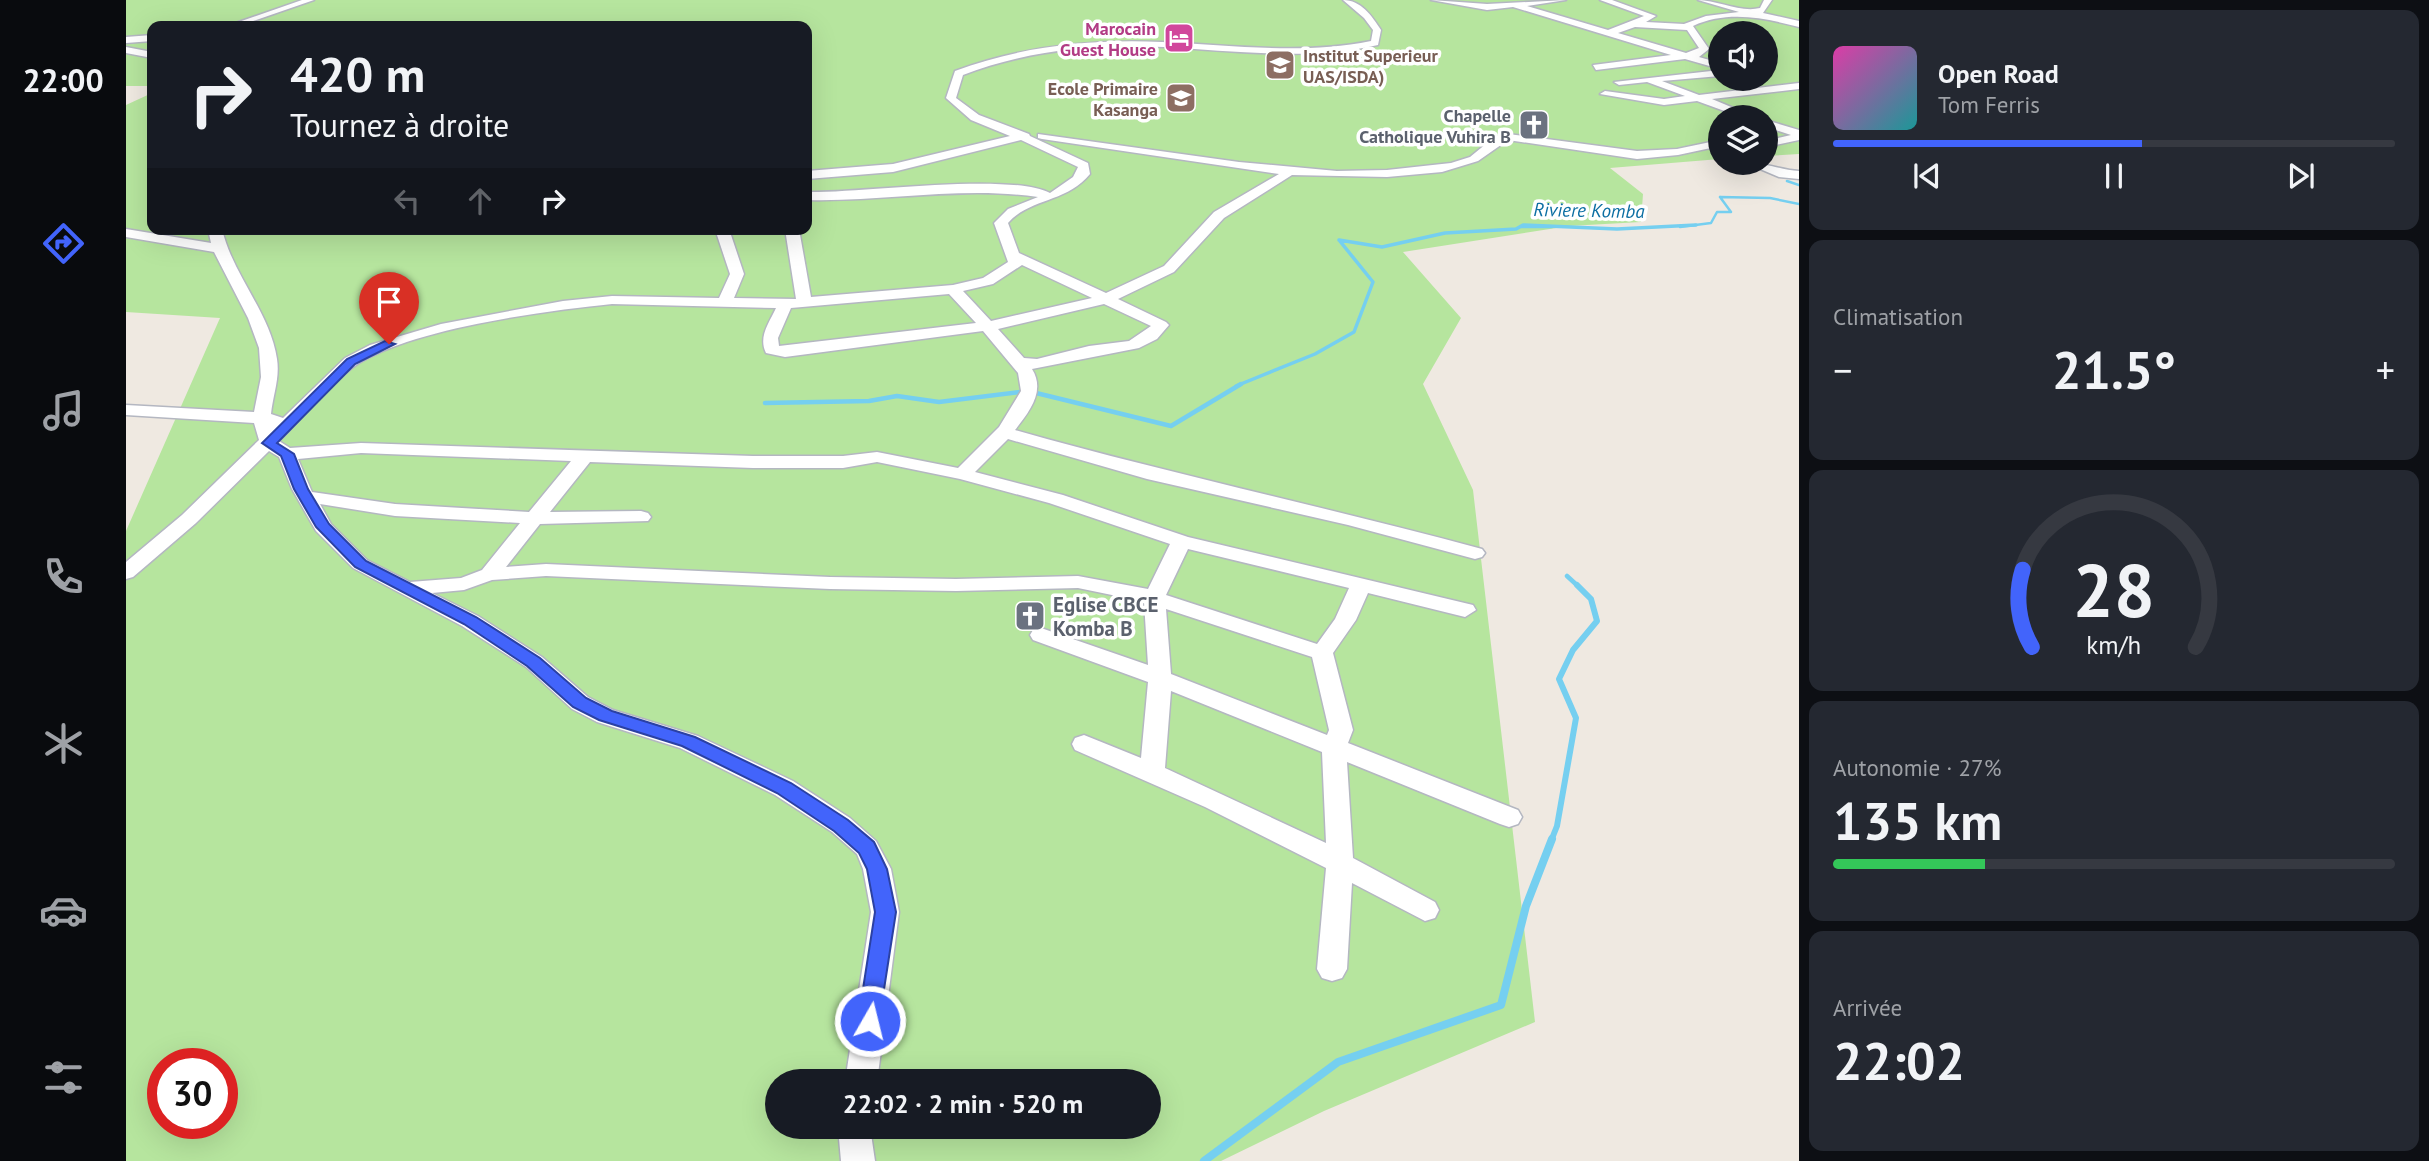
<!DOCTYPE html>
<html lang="fr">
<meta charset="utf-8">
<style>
body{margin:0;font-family:"PT Sans",sans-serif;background:#242831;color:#f1f3f6;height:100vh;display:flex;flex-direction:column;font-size:26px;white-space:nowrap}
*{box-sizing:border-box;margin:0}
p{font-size:23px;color:#9ea1a6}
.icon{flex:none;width:38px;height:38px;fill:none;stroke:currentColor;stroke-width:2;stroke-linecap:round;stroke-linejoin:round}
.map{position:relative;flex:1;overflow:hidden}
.sheet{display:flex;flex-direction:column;gap:10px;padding:10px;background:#0d0f14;width:630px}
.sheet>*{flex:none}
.hud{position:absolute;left:21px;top:21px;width:665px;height:214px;border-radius:14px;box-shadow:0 7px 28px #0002;background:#171b24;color:#f1f3f6;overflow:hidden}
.tools{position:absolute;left:1582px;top:21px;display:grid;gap:14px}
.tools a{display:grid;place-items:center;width:70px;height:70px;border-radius:50%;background:#171b24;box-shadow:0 7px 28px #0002;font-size:35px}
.speed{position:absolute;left:21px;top:1048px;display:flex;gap:14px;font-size:35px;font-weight:700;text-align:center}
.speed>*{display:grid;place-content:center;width:91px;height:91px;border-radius:50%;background:#171b24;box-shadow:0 7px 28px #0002;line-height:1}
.speed .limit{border:10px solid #d22;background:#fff;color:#111}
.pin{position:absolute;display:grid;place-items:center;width:60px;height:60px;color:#fff;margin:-72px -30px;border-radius:50% 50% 50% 0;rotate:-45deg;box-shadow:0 0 7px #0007}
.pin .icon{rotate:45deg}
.me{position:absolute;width:77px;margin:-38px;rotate:8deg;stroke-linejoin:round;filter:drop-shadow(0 0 5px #0008)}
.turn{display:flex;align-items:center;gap:24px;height:147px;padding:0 28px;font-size:32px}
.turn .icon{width:91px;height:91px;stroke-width:2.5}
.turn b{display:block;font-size:49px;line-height:60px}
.lanes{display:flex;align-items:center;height:66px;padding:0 28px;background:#0003;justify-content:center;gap:35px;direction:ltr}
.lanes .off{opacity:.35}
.big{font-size:52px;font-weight:800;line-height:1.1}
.sheet .card{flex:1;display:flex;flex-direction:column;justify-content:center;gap:10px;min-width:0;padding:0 24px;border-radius:14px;background:#242831}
.sheet .dial{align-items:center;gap:0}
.dial svg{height:182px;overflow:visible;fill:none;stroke:#363941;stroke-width:7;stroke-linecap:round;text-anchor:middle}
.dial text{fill:#f1f3f6;stroke:none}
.song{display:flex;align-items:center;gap:21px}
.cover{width:84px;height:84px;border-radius:10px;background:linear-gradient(135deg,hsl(320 70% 55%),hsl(180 70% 35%))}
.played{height:7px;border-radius:4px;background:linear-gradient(90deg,#4264fb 55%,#363941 55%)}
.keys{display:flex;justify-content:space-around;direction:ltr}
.heat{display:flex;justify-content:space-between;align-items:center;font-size:38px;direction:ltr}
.charge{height:10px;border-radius:5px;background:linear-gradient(90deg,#34c759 27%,#363941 0)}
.trip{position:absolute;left:639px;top:1069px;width:396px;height:70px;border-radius:35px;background:#171b24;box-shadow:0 7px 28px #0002;font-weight:800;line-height:70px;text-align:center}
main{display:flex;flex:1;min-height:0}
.menu{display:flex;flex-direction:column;width:126px;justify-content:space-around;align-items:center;background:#090b0e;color:#9ea1a6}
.menu .icon{width:49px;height:49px}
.menu .selected{color:#4264fb}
.menu b{font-size:32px;color:#f1f3f6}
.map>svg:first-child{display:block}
.green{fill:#b6e59e;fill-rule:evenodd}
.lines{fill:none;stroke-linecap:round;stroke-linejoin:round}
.stream-far4{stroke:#75cff0;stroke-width:2.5}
.stream-far3{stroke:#75cff0;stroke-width:3.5}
.stream-far2{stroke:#75cff0;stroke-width:4.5}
.stream-far1{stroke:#75cff0;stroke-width:6}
.stream{stroke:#75cff0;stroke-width:8}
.minor-casing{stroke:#b4b7c1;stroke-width:3}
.minor{fill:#fff;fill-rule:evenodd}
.route{fill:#4264fb;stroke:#2b41a3;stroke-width:2}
.labels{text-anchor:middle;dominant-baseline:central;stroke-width:7;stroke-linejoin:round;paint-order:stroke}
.far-hotel-label{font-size:18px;font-weight:bold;fill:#b23c85;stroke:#fff;text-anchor:end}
.far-education-label{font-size:18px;font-weight:bold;fill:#785e54;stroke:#fff;text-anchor:start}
.far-worship-label{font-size:18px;font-weight:bold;fill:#5b616d;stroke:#fff;text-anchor:end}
.far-water-label{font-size:19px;font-style:italic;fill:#0d6fa3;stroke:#fff}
.worship-label{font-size:21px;font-weight:bold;fill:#5b616d;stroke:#fff;text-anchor:start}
</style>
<main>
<nav class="menu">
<b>22:00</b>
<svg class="icon selected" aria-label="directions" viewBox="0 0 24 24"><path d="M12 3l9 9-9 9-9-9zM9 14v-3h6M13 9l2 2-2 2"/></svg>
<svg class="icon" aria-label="music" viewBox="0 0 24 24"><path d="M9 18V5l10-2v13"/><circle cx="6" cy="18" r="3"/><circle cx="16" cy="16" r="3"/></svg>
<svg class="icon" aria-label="phone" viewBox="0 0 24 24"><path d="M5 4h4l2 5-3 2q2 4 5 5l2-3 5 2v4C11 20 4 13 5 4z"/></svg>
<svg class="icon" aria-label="climate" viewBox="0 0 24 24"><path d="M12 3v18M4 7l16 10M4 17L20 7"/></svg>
<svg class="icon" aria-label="car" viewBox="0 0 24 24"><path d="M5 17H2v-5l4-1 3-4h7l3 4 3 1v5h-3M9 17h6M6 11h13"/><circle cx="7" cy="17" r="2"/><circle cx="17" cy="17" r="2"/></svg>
<svg class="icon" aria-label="filters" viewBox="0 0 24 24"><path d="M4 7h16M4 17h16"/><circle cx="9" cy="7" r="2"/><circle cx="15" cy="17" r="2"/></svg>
</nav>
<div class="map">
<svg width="1673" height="1161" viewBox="0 0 1673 1161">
<rect width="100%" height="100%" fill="#efe9e1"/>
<path class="green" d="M0 0H1673V154L1640 156V117H1594V159L1484 168 1517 194 1515 222 1443 226 1277 252 1335 318 1297 384 1347 490 1409 1022 1198 1111 1095 1161H0V531L94 318 0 312V105L26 93V229H681V26H26V86H0ZM1594 33H1640V79H1594ZM37 1064H96V1124H37ZM651 1082H1022V1127H651Z"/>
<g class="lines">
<path class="stream-far4" d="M1661 181 1673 185
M1594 197 1644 198 1673 204
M1394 227H1426
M1554 227 1585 223 1591 212H1605L1594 197"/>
<path class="stream-far3" d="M1398 225 1491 229 1570 225
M1213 240 1256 247 1319 233 1390 229 1397 225
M1110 386 1189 354 1228 332 1247 282 1213 240"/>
<path class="stream-far2" d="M639 403 743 401 771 396 813 402 902 391 1045 426 1115 384
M1441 576 1453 587"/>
<path class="stream-far1" d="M1425 841 1431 826 1450 718 1433 679 1447 650 1471 621 1465 599 1451 585"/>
<path class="stream" d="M1078 1161 1212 1062 1375 1005 1400 906 1426 839"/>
<g class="minor-casing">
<path id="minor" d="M176 0H188L113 26H101Z
M1217 0C1235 0 1246 16 1255 30L1252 45C1181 61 1110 51 1038 47 969 44 902 50 837 75L830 98 853 115 903 134 904 136 962 163 964 174C940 203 904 198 882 223L893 253 980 293 1038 266 1088 212 1153 174 916 139 912 138V134L1113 162 1211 171 1261 170 1325 163 1344 157 1366 139 1382 134 1511 151 1551 149 1594 140V146L1552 155 1511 159 1382 140 1352 161 1316 172 1261 177 1166 175 1098 218 1048 272 992 299 1040 322 1043 325 1031 339 1013 348 906 369C920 391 903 412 889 430 1044 474 1201 507 1356 549L1359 553 1356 557 1349 559 1222 525 1021 479 882 439 849 472 937 495 1062 537 1347 605 1350 610 1339 617 1242 593 1230 620 1207 653 1227 730 1222 743 1392 810 1396 817 1392 824 1383 827 1374 824 1221 762 1227 858 1309 902 1313 910 1309 918 1299 921 1226 883 1221 969 1216 978 1206 981 1196 978 1191 969 1200 868 1079 807 949 750 946 744 949 738 958 735 1015 758 1022 682 907 640 904 635 907 630 915 628 1022 665 1018 602 1015 601 952 588 830 591 704 589 420 576 366 580 338 590 306 593 352 616 416 657 462 697 487 710 572 736 667 781 724 818 750 841 765 869 773 912 751 1082H719L745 912 737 869 731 854 706 832 649 795 554 748 471 722 446 709 400 667 336 626 227 568 190 531 166 489 153 457 143 451 70 523 7 577 0 579V562L56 515 133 440 128 423 0 415V405L128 412 135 377 133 348 122 318 88 252 0 237V229L85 243 82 229H96C107 276 144 312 151 359 154 378 147 395 145 414L157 418 219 358 244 345 315 324 437 301 486 296 593 298 604 274 589 229H603L618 274 608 298 670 299 659 229H673L685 297 827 285 857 278 882 262 868 223 882 209 912 197C835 186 759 202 681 200V192C736 193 883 172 924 193L947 177 952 167 895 140 767 172 681 179V171L767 164 884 136 845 120 820 98 829 71C896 46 964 39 1036 42 1106 45 1175 55 1245 41L1247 30 1238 18ZM896 265 966 298 865 321 837 291 867 284ZM823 294 850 323 653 346 652 338 665 308ZM486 304 650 308C643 323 632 337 640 353L659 357 857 331 892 373 895 391 873 427 832 468 751 452 717 456H627L235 443 164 448 153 441C175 419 208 379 233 363 290 328 418 311 486 304ZM978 304 1025 326 1003 341 963 346 911 359 898 358 872 329ZM235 453 445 461 403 512 269 504 186 492 172 459ZM464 462 627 468H717L751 462 834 479 923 503 1044 544 1022 589 952 576 830 579 704 577 420 564 380 567 414 524 522 521 525 517 522 513 515 511 424 512ZM194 504 269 516 394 523 356 570 335 578 284 582 241 560 205 524ZM1062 549 1223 588 1209 619 1191 644 1040 595ZM1040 609 1186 657 1203 730 1201 735 1045 674ZM1045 691 1196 752 1200 843 1039 768Z
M1305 0 1361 4 1440 0 1401 6 1482 30 1518 16 1474 0H1486L1530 16 1520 22 1558 24 1580 16 1613 12 1572 0C1591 0 1615 13 1634 8L1638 0H1646L1637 13 1673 21V27C1638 18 1602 10 1567 26L1583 49 1573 57 1594 63V69L1559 59 1470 70 1467 65 1545 55 1387 7 1361 10ZM1509 27 1561 30 1573 48 1560 53 1492 33Z
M26 35V41L0 43V37Z
M0 47 26 52V58L0 53Z
M1594 70V76L1536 81 1573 95 1673 83V89L1586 99 1629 117H1615L1571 101 1538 105 1474 94 1479 91 1538 99 1559 96 1521 82 1493 85 1488 82Z
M1640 120 1673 130V140L1640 147V141L1665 135 1640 127Z
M1620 163C1639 162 1654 170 1673 171V179L1653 177Z
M712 1127H744L749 1161H715Z"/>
</g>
<use href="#minor" class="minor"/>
</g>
<path class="route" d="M259 341 269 344 229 364 151 443 168 454 182 489 203 524 240 561 350 617 414 658 460 698 486 711 569 737 665 783 722 820 748 842 761 869 770 912 752 1028 744 1031 736 1028 732 1021 749 912 741 869 733 853 708 831 651 793 556 746 473 720 447 707 401 666 338 624 229 567 190 527 168 489 155 456 136 443 221 359Z"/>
<defs>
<g id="hotel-square" transform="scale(1.575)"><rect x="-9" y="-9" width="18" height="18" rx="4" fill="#d1479c" stroke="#fff"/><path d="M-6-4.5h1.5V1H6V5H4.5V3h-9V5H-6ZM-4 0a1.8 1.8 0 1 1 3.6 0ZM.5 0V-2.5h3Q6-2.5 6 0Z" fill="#fff"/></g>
<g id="university-square" transform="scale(1.575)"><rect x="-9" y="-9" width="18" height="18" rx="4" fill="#8d6e63" stroke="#fff"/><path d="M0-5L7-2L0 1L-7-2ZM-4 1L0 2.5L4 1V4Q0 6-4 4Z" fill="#fff"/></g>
<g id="school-square" transform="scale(1.575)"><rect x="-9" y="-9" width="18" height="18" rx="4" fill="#8d6e63" stroke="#fff"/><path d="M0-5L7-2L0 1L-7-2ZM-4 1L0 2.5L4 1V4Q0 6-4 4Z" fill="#fff"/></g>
<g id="church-square" transform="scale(1.575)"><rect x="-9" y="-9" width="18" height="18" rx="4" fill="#6b7280" stroke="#fff"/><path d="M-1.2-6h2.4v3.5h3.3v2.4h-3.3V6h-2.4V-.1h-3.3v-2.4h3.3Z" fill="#fff"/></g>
</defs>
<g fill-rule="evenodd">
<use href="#hotel-square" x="1053" y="38"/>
<use href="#university-square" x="1154" y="65"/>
<use href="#school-square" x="1055" y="98"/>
<use href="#church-square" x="1408" y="125"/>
<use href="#church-square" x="904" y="616"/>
</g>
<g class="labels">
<g class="far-hotel-label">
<text x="1030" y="28">Marocain<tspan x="1030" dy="21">Guest House</tspan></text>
</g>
<g class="far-education-label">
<text x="1177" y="55">Institut Superieur<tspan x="1177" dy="21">UAS/ISDA)</tspan></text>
<text x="1032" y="88" text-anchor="end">Ecole Primaire<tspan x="1032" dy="21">Kasanga</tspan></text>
</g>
<g class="far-worship-label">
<text x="1385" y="115">Chapelle<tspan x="1385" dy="21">Catholique Vuhira B</tspan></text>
</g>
<g class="far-water-label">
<text transform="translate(1463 210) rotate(1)">Riviere Komba</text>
</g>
<g class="worship-label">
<text x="927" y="604">Eglise CBCE<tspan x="927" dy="24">Komba B</tspan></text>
</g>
</g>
</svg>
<div class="tools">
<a><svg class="icon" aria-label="sound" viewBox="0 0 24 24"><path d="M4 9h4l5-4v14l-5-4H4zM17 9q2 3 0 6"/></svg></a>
<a><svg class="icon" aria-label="layers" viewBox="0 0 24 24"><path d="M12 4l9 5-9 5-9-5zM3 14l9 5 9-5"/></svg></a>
</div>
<div class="speed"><div class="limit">30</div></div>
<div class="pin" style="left:263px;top:344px;background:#d93025"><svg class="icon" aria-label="arrive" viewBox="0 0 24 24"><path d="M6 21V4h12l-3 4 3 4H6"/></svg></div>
<svg class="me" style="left:744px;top:1021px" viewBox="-20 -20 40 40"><circle r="17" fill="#4264fb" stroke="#fff" stroke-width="3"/><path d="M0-11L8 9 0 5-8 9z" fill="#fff"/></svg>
<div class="trip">22:02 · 2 min · 520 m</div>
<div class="hud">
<div class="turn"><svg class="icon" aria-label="right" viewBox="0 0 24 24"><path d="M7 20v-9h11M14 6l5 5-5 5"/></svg><div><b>420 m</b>Tournez à droite</div></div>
<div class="lanes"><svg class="icon off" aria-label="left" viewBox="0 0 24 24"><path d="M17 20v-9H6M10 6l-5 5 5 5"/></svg><svg class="icon off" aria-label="ahead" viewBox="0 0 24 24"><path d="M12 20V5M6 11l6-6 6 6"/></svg><svg class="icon" aria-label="right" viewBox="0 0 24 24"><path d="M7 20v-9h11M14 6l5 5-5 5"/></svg></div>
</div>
</div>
<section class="sheet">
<div class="card">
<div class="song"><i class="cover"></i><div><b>Open Road</b><p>Tom Ferris</p></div></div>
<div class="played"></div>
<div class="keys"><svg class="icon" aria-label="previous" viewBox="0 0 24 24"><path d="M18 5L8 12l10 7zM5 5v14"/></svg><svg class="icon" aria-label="pause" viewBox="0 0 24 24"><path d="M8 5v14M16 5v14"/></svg><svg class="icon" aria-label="next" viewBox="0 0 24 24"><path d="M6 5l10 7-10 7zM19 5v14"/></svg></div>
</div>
<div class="card"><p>Climatisation</p>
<div class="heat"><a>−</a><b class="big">21.5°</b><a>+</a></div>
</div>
<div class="card dial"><svg viewBox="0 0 100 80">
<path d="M14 69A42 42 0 1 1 86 69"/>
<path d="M14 69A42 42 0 0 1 10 35" stroke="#4264fb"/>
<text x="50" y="56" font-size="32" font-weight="700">28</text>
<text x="50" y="72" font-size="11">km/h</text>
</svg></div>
<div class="card"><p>Autonomie · 27%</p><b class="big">135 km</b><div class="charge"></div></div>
<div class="card"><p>Arrivée</p><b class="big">22:02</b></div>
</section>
</main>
